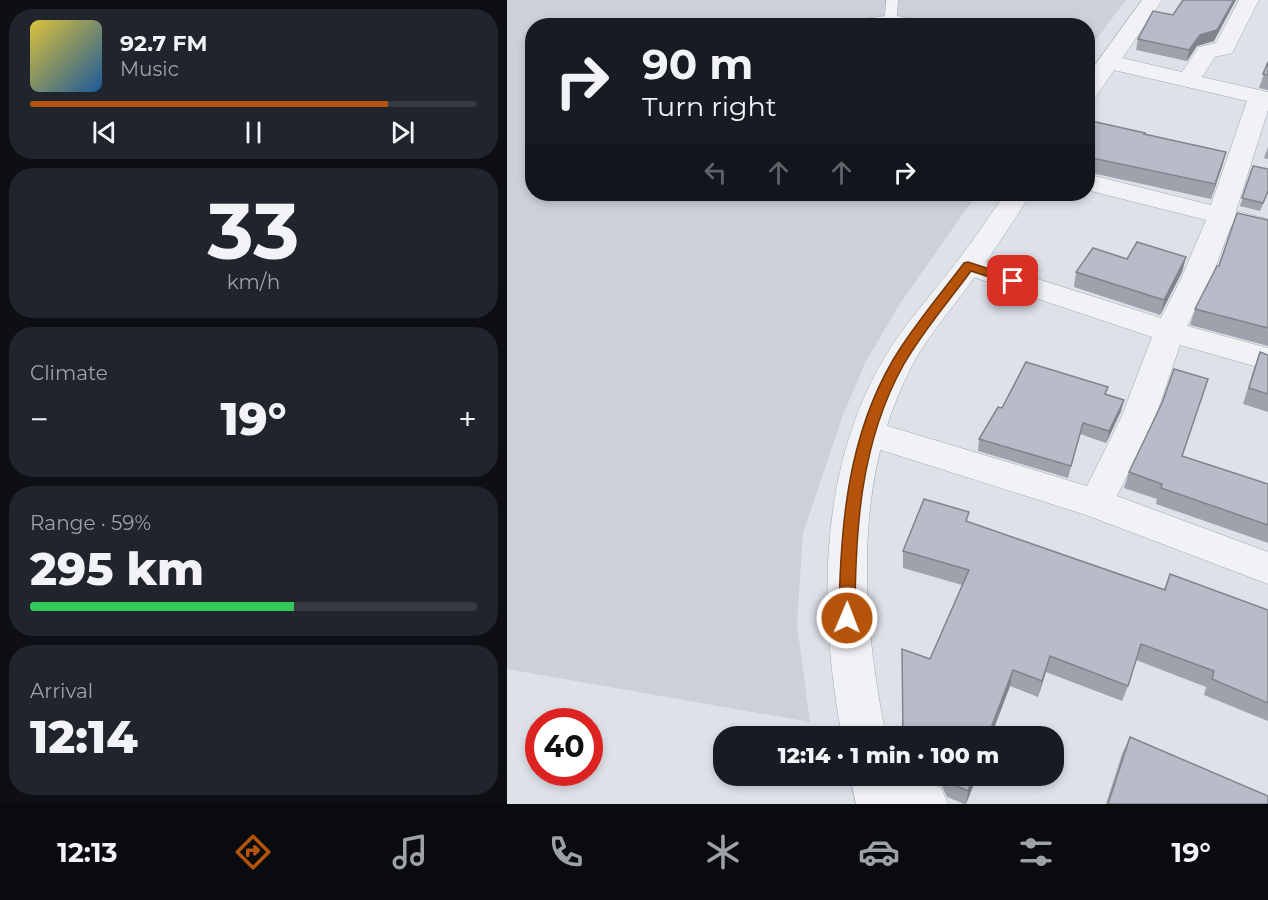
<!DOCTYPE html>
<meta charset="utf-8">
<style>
body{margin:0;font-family:Montserrat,sans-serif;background:#20242c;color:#f1f3f6;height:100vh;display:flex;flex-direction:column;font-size:22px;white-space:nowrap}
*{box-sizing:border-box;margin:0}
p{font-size:20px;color:#9ea1a6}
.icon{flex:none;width:33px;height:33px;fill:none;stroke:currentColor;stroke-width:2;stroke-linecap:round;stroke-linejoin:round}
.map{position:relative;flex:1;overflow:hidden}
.side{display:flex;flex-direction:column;gap:9px;padding:9px;background:#0d0f14;width:507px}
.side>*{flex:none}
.top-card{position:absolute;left:18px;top:18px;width:570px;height:183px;border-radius:24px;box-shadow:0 3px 9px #0003;background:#171b24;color:#f1f3f6;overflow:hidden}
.speed{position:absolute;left:18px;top:708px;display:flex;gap:12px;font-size:30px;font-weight:700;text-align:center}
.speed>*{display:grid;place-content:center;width:78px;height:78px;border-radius:50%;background:#171b24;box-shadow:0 3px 9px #0003;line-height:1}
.speed .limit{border:9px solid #d22;background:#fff;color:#111}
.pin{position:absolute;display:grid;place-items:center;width:51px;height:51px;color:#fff;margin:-26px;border-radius:12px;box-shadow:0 3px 9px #0006}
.me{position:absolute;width:66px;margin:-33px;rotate:1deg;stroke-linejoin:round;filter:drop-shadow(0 0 4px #0008)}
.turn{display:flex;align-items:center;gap:21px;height:126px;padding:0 18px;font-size:27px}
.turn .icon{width:78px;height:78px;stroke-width:2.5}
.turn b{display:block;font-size:42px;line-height:51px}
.lanes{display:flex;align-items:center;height:57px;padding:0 18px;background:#0003;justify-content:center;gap:30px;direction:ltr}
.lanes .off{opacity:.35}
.big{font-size:45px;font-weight:800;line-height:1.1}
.side .tile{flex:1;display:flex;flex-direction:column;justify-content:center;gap:9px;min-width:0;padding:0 21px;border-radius:24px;background:#20242c}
.side .dial{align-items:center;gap:0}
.dial b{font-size:78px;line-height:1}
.song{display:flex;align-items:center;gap:18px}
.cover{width:72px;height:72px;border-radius:9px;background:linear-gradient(135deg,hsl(50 70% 55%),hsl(210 70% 35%))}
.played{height:6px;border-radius:3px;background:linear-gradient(90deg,#b45309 80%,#363941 80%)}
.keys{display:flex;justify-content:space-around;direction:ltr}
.heat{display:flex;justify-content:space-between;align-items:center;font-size:33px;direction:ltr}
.charge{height:9px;border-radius:4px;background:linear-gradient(90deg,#34c759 59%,#363941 0)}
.trip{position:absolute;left:206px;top:726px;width:351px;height:60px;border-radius:24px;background:#171b24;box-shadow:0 3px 9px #0003;font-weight:800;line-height:60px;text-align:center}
.tab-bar{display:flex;height:96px;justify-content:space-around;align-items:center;background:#090b0e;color:#9ea1a6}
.tab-bar .icon{width:42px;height:42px}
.tab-bar .active{color:#b45309}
.tab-bar b{font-size:27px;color:#f1f3f6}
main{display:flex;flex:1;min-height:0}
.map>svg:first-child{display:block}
.built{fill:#ccd0da}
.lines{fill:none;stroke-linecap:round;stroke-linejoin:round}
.service-casing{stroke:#a3a8b2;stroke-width:1}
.minor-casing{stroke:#a3a8b2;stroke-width:1}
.tertiary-casing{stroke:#a3a8b2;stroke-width:1}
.service{fill:#f0f2f6;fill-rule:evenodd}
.minor{fill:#f0f2f6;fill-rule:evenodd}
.tertiary{fill:#f0f2f6;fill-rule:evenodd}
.wall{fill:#9ea2ac}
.shaded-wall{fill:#81848c}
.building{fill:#b8bcc8;stroke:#81848c;stroke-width:1.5}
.route{fill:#b45309;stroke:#753606;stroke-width:1.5}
</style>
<main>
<section class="side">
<div class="tile">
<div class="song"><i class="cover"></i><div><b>92.7 FM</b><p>Music</p></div></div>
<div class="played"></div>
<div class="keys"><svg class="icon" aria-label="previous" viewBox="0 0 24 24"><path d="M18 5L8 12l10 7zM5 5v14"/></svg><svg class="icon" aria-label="pause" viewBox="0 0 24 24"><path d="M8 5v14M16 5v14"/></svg><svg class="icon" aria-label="next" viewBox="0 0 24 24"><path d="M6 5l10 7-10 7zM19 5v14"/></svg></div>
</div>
<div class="tile dial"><b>33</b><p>km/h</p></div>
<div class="tile"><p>Climate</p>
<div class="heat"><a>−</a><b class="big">19°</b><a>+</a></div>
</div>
<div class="tile"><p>Range · 59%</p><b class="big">295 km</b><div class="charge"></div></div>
<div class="tile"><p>Arrival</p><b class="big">12:14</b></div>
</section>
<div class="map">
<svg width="761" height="804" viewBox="0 0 761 804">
<rect width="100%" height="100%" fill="#dee1e8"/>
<path class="built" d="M0 0H619L581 50 580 26H26V194H470L394 302 359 361 336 415 296 533 290 625 303 722 0 669Z"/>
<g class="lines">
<g class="service-casing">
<path id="service" d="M379 0H391L390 16 415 21 426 26 383 23 340 26 350 20 378 16Z"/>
</g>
<g class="minor-casing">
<path id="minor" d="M732 0H752L725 53 708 57 695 77 761 92V110L729 211 761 219V235L724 226 704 279 680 326 761 348V370L673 345 648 418 610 496 761 552V584L579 515 349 442 344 433 349 424 361 420 580 486 614 418 645 337 451 272 447 266 451 260 461 257 654 318 674 279 699 220 580 190V174L704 205 740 101 594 67 591 62 594 57 602 55 675 72 692 47 709 43Z
M345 776H407L434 788 441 804H367L350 796 343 780Z"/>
</g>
<g class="tertiary-casing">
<path id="tertiary" d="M635 0H655L588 98 580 100V76Z
M498 194H524C505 223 486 253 465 281 446 307 423 333 407 362 345 477 354 612 379 736H335C311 610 311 468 379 355 398 324 423 296 445 268 464 244 481 218 498 194Z
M343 776H387L395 804H349Z"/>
</g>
<use href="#service" class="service"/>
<use href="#minor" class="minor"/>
<use href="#tertiary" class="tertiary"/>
</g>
<path class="wall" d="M631 39 707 41 690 46 680 61 629 50Z
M761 62V90L752 88Z
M580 120 637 135 719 152 704 199 580 172Z
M761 147V159L757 158Z
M746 166 761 193 753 211 733 206Z
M761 220V346L683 325 688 309 712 266Z
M679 257 675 272 653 315 567 287 569 272 620 259Z
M753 352 761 355V412L736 404 747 368Z
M600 394 614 411 599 443 573 434 561 478 471 451 472 439 495 408Z
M675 456 761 484V543L649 504 650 499 617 488 622 472Z
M461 522 657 589 663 574 761 610V721L697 695 699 687 629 660 621 686 615 701 539 672 531 697 503 686 484 736H395V649L423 659 455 585 396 568V551Z
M623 737 761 804H599L615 754Z
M411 776H470L459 804H457L440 797 435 786Z"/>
<path class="shaded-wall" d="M727 0H729L707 41 690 46 680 61 682 50 693 35Z
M719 152 715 167 704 199 708 184Z
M679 257 675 272 653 315 657 300Z
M617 400 614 411 599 443 602 431Z
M543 656 539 672 531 697 535 681Z
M506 670 503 686 484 736H481Z
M467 776H470L459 804 461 791Z"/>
<path class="building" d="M676 0H727L710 30 693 35 682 50 631 39 646 11 666 15Z
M761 62V75L756 74Z
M580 120 638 133 637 134 719 152 708 184 580 157Z
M746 166 761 169V191L756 203 735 198Z
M730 213 761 220V328L688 309 710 266H712Z
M630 242 679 257 657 300 569 272 586 248 620 259Z
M753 352 761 355V394L742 388Z
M519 362 601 387 598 394 617 400 602 431 576 423 564 466 472 439 491 407 495 408Z
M667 369 701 379 675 456 761 484V525L654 488 655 484 622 472 655 403Z
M417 499 462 512 459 521 658 590 663 574 761 610V703L705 679 707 671 634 644 621 686 543 656 535 681 506 670 481 736H396L395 649 423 659 462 570 396 551Z
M623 737 761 796V804H601Z
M438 776H467L461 791 442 783Z"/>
<path class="route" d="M461 262 510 278 512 281 506 285 464 271C442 301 415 332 397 364 353 442 348 531 348 618L346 623 340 625 334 623 332 618C333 529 340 438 386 360 406 326 433 295 457 263Z"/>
</svg>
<div class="speed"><div class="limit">40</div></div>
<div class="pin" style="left:506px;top:281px;background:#d93025"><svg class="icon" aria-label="arrive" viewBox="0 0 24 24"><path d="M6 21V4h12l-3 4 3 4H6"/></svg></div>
<svg class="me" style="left:340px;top:618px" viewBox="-20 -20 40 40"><circle r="17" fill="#b45309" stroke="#fff" stroke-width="3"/><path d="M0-11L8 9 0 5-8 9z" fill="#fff"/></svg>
<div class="trip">12:14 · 1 min · 100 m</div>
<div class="top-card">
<div class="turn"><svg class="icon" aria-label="right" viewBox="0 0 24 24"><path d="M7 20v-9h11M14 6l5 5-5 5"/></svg><div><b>90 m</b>Turn right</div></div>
<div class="lanes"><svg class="icon off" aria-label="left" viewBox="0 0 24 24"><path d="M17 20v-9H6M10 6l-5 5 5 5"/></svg><svg class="icon off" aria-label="ahead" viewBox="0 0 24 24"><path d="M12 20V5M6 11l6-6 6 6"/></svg><svg class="icon off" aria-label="ahead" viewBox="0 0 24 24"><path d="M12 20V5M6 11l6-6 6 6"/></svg><svg class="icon" aria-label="right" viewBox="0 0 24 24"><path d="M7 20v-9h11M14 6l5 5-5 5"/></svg></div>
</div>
</div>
</main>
<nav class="tab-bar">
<b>12:13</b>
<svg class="icon active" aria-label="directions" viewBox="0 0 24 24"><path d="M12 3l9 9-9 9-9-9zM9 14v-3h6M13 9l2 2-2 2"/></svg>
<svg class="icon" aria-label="music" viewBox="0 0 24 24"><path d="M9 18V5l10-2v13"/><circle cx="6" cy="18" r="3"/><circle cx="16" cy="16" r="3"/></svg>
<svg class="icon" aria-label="phone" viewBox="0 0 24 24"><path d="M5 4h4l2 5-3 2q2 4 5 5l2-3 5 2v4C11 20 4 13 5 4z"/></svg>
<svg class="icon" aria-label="climate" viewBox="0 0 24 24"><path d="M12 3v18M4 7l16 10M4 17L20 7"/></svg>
<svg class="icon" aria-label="car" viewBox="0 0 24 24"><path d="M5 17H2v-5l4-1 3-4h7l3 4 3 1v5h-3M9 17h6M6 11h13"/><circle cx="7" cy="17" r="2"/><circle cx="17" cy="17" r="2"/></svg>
<svg class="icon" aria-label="filters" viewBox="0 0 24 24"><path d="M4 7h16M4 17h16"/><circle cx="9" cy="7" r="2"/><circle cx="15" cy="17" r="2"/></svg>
<b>19°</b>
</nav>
